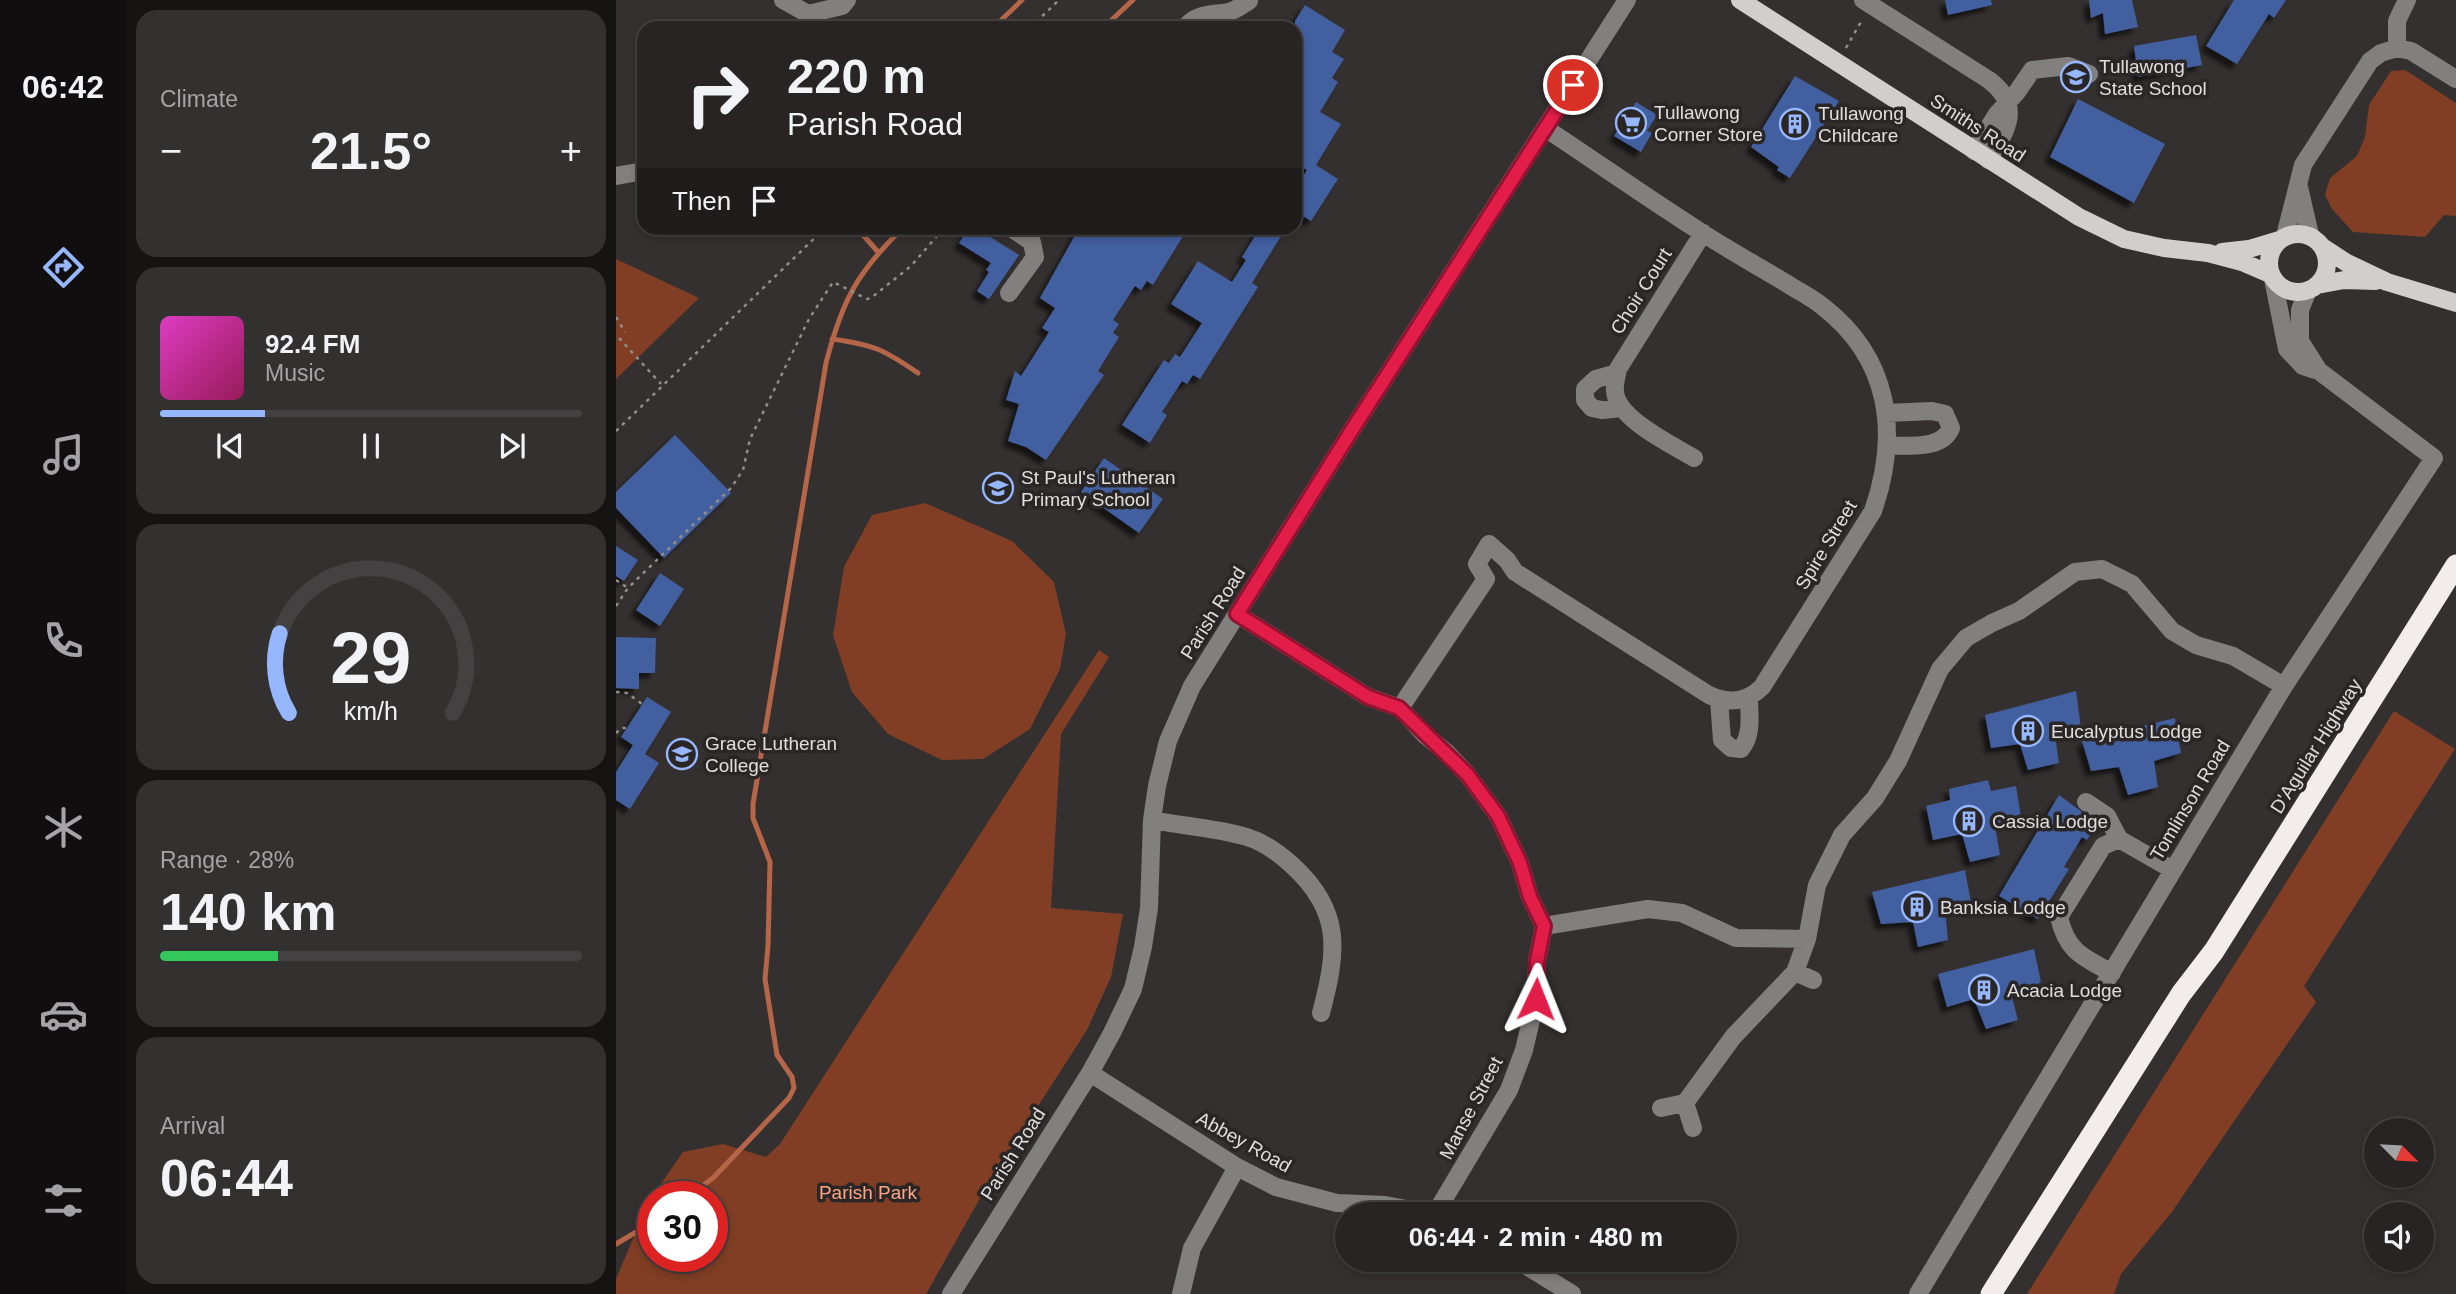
<!DOCTYPE html>
<meta charset="utf-8">
<style>
body{margin:0;font-family:Helvetica,sans-serif;background:#333030;color:#f1f3f6;height:100vh;display:flex;flex-direction:column;font-size:26px;white-space:nowrap}
*{box-sizing:border-box;margin:0}
p{font-size:23px;color:#a4a4a6}
.icon{flex:none;width:38px;height:38px;fill:none;stroke:currentColor;stroke-width:2;stroke-linecap:round;stroke-linejoin:round}
.map{position:relative;flex:1;overflow:hidden}
.panel{display:flex;flex-direction:column;gap:10px;padding:10px;background:#151413;width:490px}
.panel>*{flex:none}
.top-card{position:absolute;left:21px;top:21px;width:665px;height:214px;border-radius:21px;box-shadow:0 4px 10px #0003,0 0 0 2px #434141;background:#272423;color:#f1f3f6;overflow:hidden}
.needle{width:46px;rotate:114deg}
.buttons{position:absolute;left:1748px;top:1118px;display:grid;gap:14px}
.buttons a{display:grid;place-items:center;width:70px;height:70px;border-radius:50%;background:#272423;box-shadow:0 4px 10px #0003,0 0 0 2px #434141;font-size:35px}
.speed{position:absolute;left:21px;top:1181px;display:flex;gap:14px;font-size:35px;font-weight:700;text-align:center}
.speed>*{display:grid;place-content:center;width:91px;height:91px;border-radius:50%;background:#272423;box-shadow:0 4px 10px #0003,0 0 0 2px #434141;line-height:1}
.speed .limit{border:10px solid #d22;background:#fff;color:#111}
.pin{position:absolute;display:grid;place-items:center;width:60px;height:60px;color:#fff;margin:-30px;border:4px solid #fff;border-radius:50%;box-shadow:0 2px 7px #0007}
.me{position:absolute;width:77px;margin:-38px;rotate:2deg;stroke-linejoin:round;filter:drop-shadow(0 0 5px #0008)}
.turn{display:flex;align-items:center;gap:24px;height:147px;padding:0 35px;font-size:32px}
.turn .icon{width:91px;height:91px;stroke-width:2.5}
.turn b{display:block;font-size:49px;line-height:60px}
.then{display:flex;align-items:center;height:66px;padding:0 35px;background:#0003;gap:14px;font-size:26px}
.big{font-size:52px;font-weight:700;line-height:1.1}
.panel .widget{flex:1;display:flex;flex-direction:column;justify-content:center;gap:10px;min-width:0;padding:0 24px;border-radius:21px;background:#333030}
.panel .dial{align-items:center;gap:0}
.dial svg{height:182px;overflow:visible;fill:none;stroke:#434141;stroke-width:7;stroke-linecap:round;text-anchor:middle}
.dial text{fill:#f1f3f6;stroke:none}
.song{display:flex;align-items:center;gap:21px}
.cover{width:84px;height:84px;border-radius:10px;background:linear-gradient(135deg,hsl(310 70% 55%),hsl(330 70% 35%))}
.played{height:7px;border-radius:4px;background:linear-gradient(90deg,#96b6fd 25%,#434141 25%)}
.keys{display:flex;justify-content:space-around;direction:ltr}
.heat{display:flex;justify-content:space-between;align-items:center;font-size:38px;direction:ltr}
.charge{height:10px;border-radius:5px;background:linear-gradient(90deg,#34c759 28%,#434141 0)}
.trip{position:absolute;left:719px;top:1202px;width:402px;height:70px;border-radius:35px;background:#272423;box-shadow:0 4px 10px #0003,0 0 0 2px #434141;font-weight:700;line-height:70px;text-align:center}
main{display:flex;flex:1;min-height:0}
.tab-bar{display:flex;flex-direction:column;width:126px;justify-content:space-around;align-items:center;background:#100e0e;color:#a4a4a6}
.tab-bar .icon{width:49px;height:49px}
.tab-bar .current{color:#96b6fd}
.tab-bar b{font-size:32px;color:#f1f3f6}
.map>svg:first-child{display:block}
.green{fill:#813e24;fill-rule:evenodd}
.lines{fill:none;stroke-linecap:round;stroke-linejoin:round}
.stream{stroke:#b56648;stroke-width:5}
.building{fill:#435ea0;filter:url(#shadow)}
.path{stroke:#928e8e;stroke-width:2.5;stroke-dasharray:3.5 5;stroke-linecap:butt}
.minor{stroke:#82807f;stroke-width:18}
.major{stroke:#d2cecd;stroke-width:18}
.highway{stroke:#f2edeb;stroke-width:21}
.route-casing{stroke:#92132f;stroke-width:18}
.route{stroke:#e11d48;stroke-width:12}
.labels{text-anchor:middle;dominant-baseline:central;stroke-width:7;stroke-linejoin:round;paint-order:stroke}
.poi-label{font-size:19px;fill:#e0dddd;stroke:#2a2625;text-anchor:start}
.street-label{font-size:19px;fill:#e0dddd;stroke:#2a2625}
.park-label{font-size:19px;fill:#fca585;stroke:#2a2625}
</style>
<main>
<nav class="tab-bar">
<b>06:42</b>
<svg class="icon current" aria-label="directions" viewBox="0 0 24 24"><path d="M12 3l9 9-9 9-9-9zM9 14v-3h6M13 9l2 2-2 2"/></svg>
<svg class="icon" aria-label="music" viewBox="0 0 24 24"><path d="M9 18V5l10-2v13"/><circle cx="6" cy="18" r="3"/><circle cx="16" cy="16" r="3"/></svg>
<svg class="icon" aria-label="phone" viewBox="0 0 24 24"><path d="M5 4h4l2 5-3 2q2 4 5 5l2-3 5 2v4C11 20 4 13 5 4z"/></svg>
<svg class="icon" aria-label="climate" viewBox="0 0 24 24"><path d="M12 3v18M4 7l16 10M4 17L20 7"/></svg>
<svg class="icon" aria-label="car" viewBox="0 0 24 24"><path d="M5 17H2v-5l4-1 3-4h7l3 4 3 1v5h-3M9 17h6M6 11h13"/><circle cx="7" cy="17" r="2"/><circle cx="17" cy="17" r="2"/></svg>
<svg class="icon" aria-label="filters" viewBox="0 0 24 24"><path d="M4 7h16M4 17h16"/><circle cx="9" cy="7" r="2"/><circle cx="15" cy="17" r="2"/></svg>
</nav>
<section class="panel">
<div class="widget"><p>Climate</p>
<div class="heat"><a>−</a><b class="big">21.5°</b><a>+</a></div>
</div>
<div class="widget">
<div class="song"><i class="cover"></i><div><b>92.4 FM</b><p>Music</p></div></div>
<div class="played"></div>
<div class="keys"><svg class="icon" aria-label="previous" viewBox="0 0 24 24"><path d="M18 5L8 12l10 7zM5 5v14"/></svg><svg class="icon" aria-label="pause" viewBox="0 0 24 24"><path d="M8 5v14M16 5v14"/></svg><svg class="icon" aria-label="next" viewBox="0 0 24 24"><path d="M6 5l10 7-10 7zM19 5v14"/></svg></div>
</div>
<div class="widget dial"><svg viewBox="0 0 100 80">
<path d="M14 69A42 42 0 1 1 86 69"/>
<path d="M14 69A42 42 0 0 1 10 34" stroke="#96b6fd"/>
<text x="50" y="56" font-size="32" font-weight="700">29</text>
<text x="50" y="72" font-size="11">km/h</text>
</svg></div>
<div class="widget"><p>Range · 28%</p><b class="big">140 km</b><div class="charge"></div></div>
<div class="widget"><p>Arrival</p><b class="big">06:44</b></div>
</section>
<div class="map">
<svg width="1840" height="1294" viewBox="0 0 1840 1294">
<defs>
<filter id="shadow"><feDropShadow dx="-5.5" dy="5.5" stdDeviation="2" flood-color="#0009"/></filter>
</defs>
<rect width="100%" height="100%" fill="#34302f"/>
<path class="green" d="M1789 70 1840 103V216L1828 215 1809 237 1737 232 1716 209 1709 195 1714 178 1741 156 1749 137 1753 105 1775 71Z
M0 259 83 298 0 379Z
M309 503 396 541 438 582 450 634 444 669 414 729 367 759 326 760 272 734 236 692 217 635 228 567 256 515Z
M483 650 493 657 445 734 435 908 507 914 495 977 471 1030 375 1179 310 1294H0V1279L33 1201 67 1152 107 1144 150 1157 164 1144ZM96 1197V1256H37V1197Z
M1778 711 1839 749 1688 986 1700 1002 1555 1213 1505 1274 1498 1294H1411Z"/>
<g class="lines">
<path class="stream" d="M377 28 406 0
M487 28 517 0
M241 228 262 252
M216 339C258 345 267 349 302 373
M71 1197 97 1178 173 1098 178 1088 176 1077 161 1055 149 979 152 946 154 862 137 818V804L210 363C226 301 241 272 287 228
M0 1244 37 1222"/>
</g>
<path class="building" d="M1329 0H1375L1376 5 1332 15Z
M1473 0H1516L1522 27 1489 34 1487 13 1475 18Z
M1618 0H1670L1658 18 1653 14 1621 64 1590 46Z
M689 5 729 30 716 52 728 59 716 78 722 82 704 112 725 124 700 165 722 179 695 221 679 211V189L691 170 679 163V21Z
M1580 35 1586 65 1522 77 1518 46Z
M1179 76 1223 101 1174 178 1161 170 1163 167 1135 147Z
M1462 99 1549 144 1518 203 1434 157Z
M1020 102 1041 115 1031 131 1036 133 1025 152 998 136Z
M353 228H360L403 255 373 299 361 291 373 272 370 270 375 263 343 243Z
M463 228H572L537 285 531 281 525 290 519 286 497 320 503 324 497 333 503 337 482 371 488 375 430 460 410 447 392 441 403 404 390 400 399 371 405 376 433 332 426 328 439 308 424 298Z
M644 228H670L636 283 642 287 584 379 577 375 571 384 566 381 546 412 551 415 534 443 506 425 548 360 553 363 559 354 564 357 586 323 555 304 582 261 616 282 630 260 626 257Z
M59 435 115 493 48 558 0 508V492Z
M488 458 547 499 523 533 465 492Z
M0 546 22 560 8 581 0 576Z
M44 573 68 589 44 626 20 610Z
M0 637 40 638 39 673H23V689L0 688Z
M1460 691 1465 728 1439 735 1443 763 1412 770 1404 744 1375 748 1369 715Z
M31 697 55 712 29 754 43 763 14 809 0 800V772L17 745 5 737Z
M1559 718 1565 753 1538 761 1542 787 1512 795 1503 767 1475 771 1466 741Z
M1372 780 1375 791 1400 786 1405 817 1379 826 1384 855 1354 862 1346 834 1317 840 1310 806 1334 800 1333 789Z
M1443 795 1481 823 1471 840 1466 837 1448 867 1453 869 1422 919 1383 896Z
M1349 870 1355 902 1329 911 1332 940 1302 947 1297 922 1265 924 1256 892Z
M1418 949 1425 982 1396 997 1402 1020 1370 1029 1358 999 1331 1007 1322 974Z"/>
<g class="lines">
<path class="path" d="M414 28 443 0
M1230 48 1246 20
M0 317 9 332
M3 338 45 384
M0 431 209 228
M0 580 12 588
M0 606 12 588 115 488 127 470 134 439 193 319 217 282 251 299 255 298 295 266 321 236 333 228
M0 692 11 693 26 704
M0 733 5 728H11"/>
<path class="minor" d="M167 0 192 14 226 6 231 0
M1247 0 1373 80C1407 106 1391 130 1372 160
M569 28C579 13 596 15 612 12 619 11 626 5 633 1
M1781 48 1795 51 1840 79
M1358 151 1381 114 1401 92 1416 70 1452 66 1473 74
M0 176 28 171
M1683 187 1694 235
M1669 236 1687 165 1754 61 1765 53 1781 48V21L1791 0
M1657 279 1671 349 1687 366 1699 370
M393 293 419 257 416 242 395 228
M1001 373 980 379 969 389V400L976 408 986 410 1006 408
M1271 413 1316 411 1329 414 1335 428C1326 450 1293 445 1273 446
M1078 458C1056 445 1000 418 999 391 998 384 1001 376 1002 369L1087 233
M621 614 752 697 784 708 808 734 831 753 851 774 882 816 904 863 914 897 928 926 921 961 920 999 908 1050 893 1090 819 1214
M1103 700 1106 740 1115 748 1125 749C1137 734 1133 715 1133 698
M784 708 870 579 861 564 873 544 891 560 899 572 1093 695C1112 704 1131 702 1146 687L1257 511C1284 433 1274 358 1206 306 1195 297 1182 291 1170 283 1143 267 1115 251 1088 234 1034 200 982 163 929 128
M1470 802 1491 816 1503 839 1557 870
M536 820C567 826 601 828 631 837 647 842 665 855 677 866 727 912 721 952 705 1013
M928 926 1032 909 1066 913 1120 938 1191 939
M1496 973C1467 957 1451 952 1443 917L1487 846 1503 839
M1197 980 1179 972 1191 939 1201 885 1226 835 1259 798 1282 761 1324 669 1350 638 1376 623 1403 611 1459 572 1486 569 1516 584 1556 631 1580 645 1617 656 1668 686
M474 1073 621 1167 660 1187 721 1203 769 1205 817 1214
M1045 1108 1069 1103
M1077 1128 1069 1103 1117 1037 1179 972
M901 1260 956 1294
M335 1294 474 1073 496 1033 517 989 527 947 533 908 536 820 541 786 552 741 576 686 734 433 1011 0
M565 1294 576 1248 621 1167
M1302 1294 1668 686 1818 458 1703 371 1684 341V310L1692 290"/>
<path class="major" d="M1124 0 1463 217 1508 239 1548 248 1592 253 1626 262 1654 274
M1653 263a29 29 0 1 1 58 0a29 29 0 1 1-58 0Z
M1708 248 1731 263 1771 282 1840 303
M1606 252 1633 249 1663 240
M1701 285 1728 280 1760 281"/>
<path class="highway" d="M1375 1294 1565 994 1598 951 1840 565"/>
</g>
<g class="lines">
<g class="route-casing">
<path id="route" d="M920 999 921 961 928 926 914 897 904 863 882 816 851 774 783 708 752 697 621 614 734 433 957 85"/>
</g>
<use href="#route" class="route"/>
</g>
<defs>
<g id="school-ring" transform="scale(1.575)"><circle r="9.5" fill="#2a2625" stroke="#96b6fd" stroke-width="1.5"/><path d="M0-5L7-2L0 1L-7-2ZM-4 1L0 2.5L4 1V4Q0 6-4 4Z" fill="#96b6fd"/></g>
<g id="supermarket-ring" transform="scale(1.575)"><circle r="9.5" fill="#2a2625" stroke="#96b6fd" stroke-width="1.5"/><path d="M-6-5.5h2.5l.6 2H6L4.5 2H-2.5L-4.4-4H-6ZM-1.5 3.2a1.3 1.3 0 1 0 .1 0ZM3 3.2a1.3 1.3 0 1 0 .1 0Z" fill="#96b6fd"/></g>
<g id="building-ring" transform="scale(1.575)"><circle r="9.5" fill="#2a2625" stroke="#96b6fd" stroke-width="1.5"/><path d="M-4-6H4V6H1V3H-1V6H-4ZM-2.5-4.3h1.7v1.8h-1.7ZM.8-4.3h1.7v1.8H.8ZM-2.5-1h1.7V.8h-1.7ZM.8-1h1.7V.8H.8Z" fill="#96b6fd"/></g>
</defs>
<g fill-rule="evenodd">
<use href="#school-ring" x="1460" y="77"/>
<use href="#supermarket-ring" x="1015" y="123"/>
<use href="#building-ring" x="1179" y="124"/>
<use href="#school-ring" x="382" y="488"/>
<use href="#building-ring" x="1412" y="731"/>
<use href="#school-ring" x="66" y="754"/>
<use href="#building-ring" x="1353" y="821"/>
<use href="#building-ring" x="1301" y="907"/>
<use href="#building-ring" x="1368" y="990"/>
</g>
<g class="labels">
<g class="poi-label">
<text x="1483" y="66">Tullawong<tspan x="1483" dy="22">State School</tspan></text>
<text x="1038" y="112">Tullawong<tspan x="1038" dy="22">Corner Store</tspan></text>
<text x="1202" y="113">Tullawong<tspan x="1202" dy="22">Childcare</tspan></text>
<text x="405" y="477">St Paul's Lutheran<tspan x="405" dy="22">Primary School</tspan></text>
<text x="1435" y="731">Eucalyptus Lodge</text>
<text x="89" y="743">Grace Lutheran<tspan x="89" dy="22">College</tspan></text>
<text x="1376" y="821">Cassia Lodge</text>
<text x="1324" y="907">Banksia Lodge</text>
<text x="1391" y="990">Acacia Lodge</text>
</g>
<g class="street-label">
<text transform="translate(1362 128) rotate(33)">Smiths Road</text>
<text transform="translate(1025 291) rotate(-58)">Choir Court</text>
<text transform="translate(1210 545) rotate(-59)">Spire Street</text>
<text transform="translate(597 613) rotate(-58)">Parish Road</text>
<text transform="translate(1700 746) rotate(-58)">D'Aguilar Highway</text>
<text transform="translate(1574 800) rotate(-59)">Tomlinson Road</text>
<text transform="translate(855 1108) rotate(-62)">Manse Street</text>
<text transform="translate(628 1142) rotate(29)">Abbey Road</text>
<text transform="translate(397 1154) rotate(-58)">Parish Road</text>
</g>
<g class="park-label">
<text x="252" y="1192">Parish Park</text>
</g>
</g>
</svg>
<div class="buttons">
<a><svg class="needle" viewBox="-14 -14 28 28"><path d="M0-13l5 13h-10z" fill="#e53935"/><path d="M0 13l5-13h-10z" fill="#a4a4a6"/></svg></a>
<a><svg class="icon" aria-label="sound" viewBox="0 0 24 24"><path d="M4 9h4l5-4v14l-5-4H4zM17 9q2 3 0 6"/></svg></a>
</div>
<div class="speed"><div class="limit">30</div></div>
<div class="pin" style="left:957px;top:85px;background:#d93025"><svg class="icon" aria-label="arrive" viewBox="0 0 24 24"><path d="M6 21V4h12l-3 4 3 4H6"/></svg></div>
<svg class="me" style="left:920px;top:999px" viewBox="-20 -20 40 40"><path d="M0-17L14 15 0 8-14 15z" fill="#e11d48" stroke="#fff" stroke-width="4"/></svg>
<div class="trip">06:44 · 2 min · 480 m</div>
<div class="top-card">
<div class="turn"><svg class="icon" aria-label="right" viewBox="0 0 24 24"><path d="M7 20v-9h11M14 6l5 5-5 5"/></svg><div><b>220 m</b>Parish Road</div></div>
<div class="then">Then<svg class="icon" aria-label="arrive" viewBox="0 0 24 24"><path d="M6 21V4h12l-3 4 3 4H6"/></svg></div>
</div>
</div>
</main>
